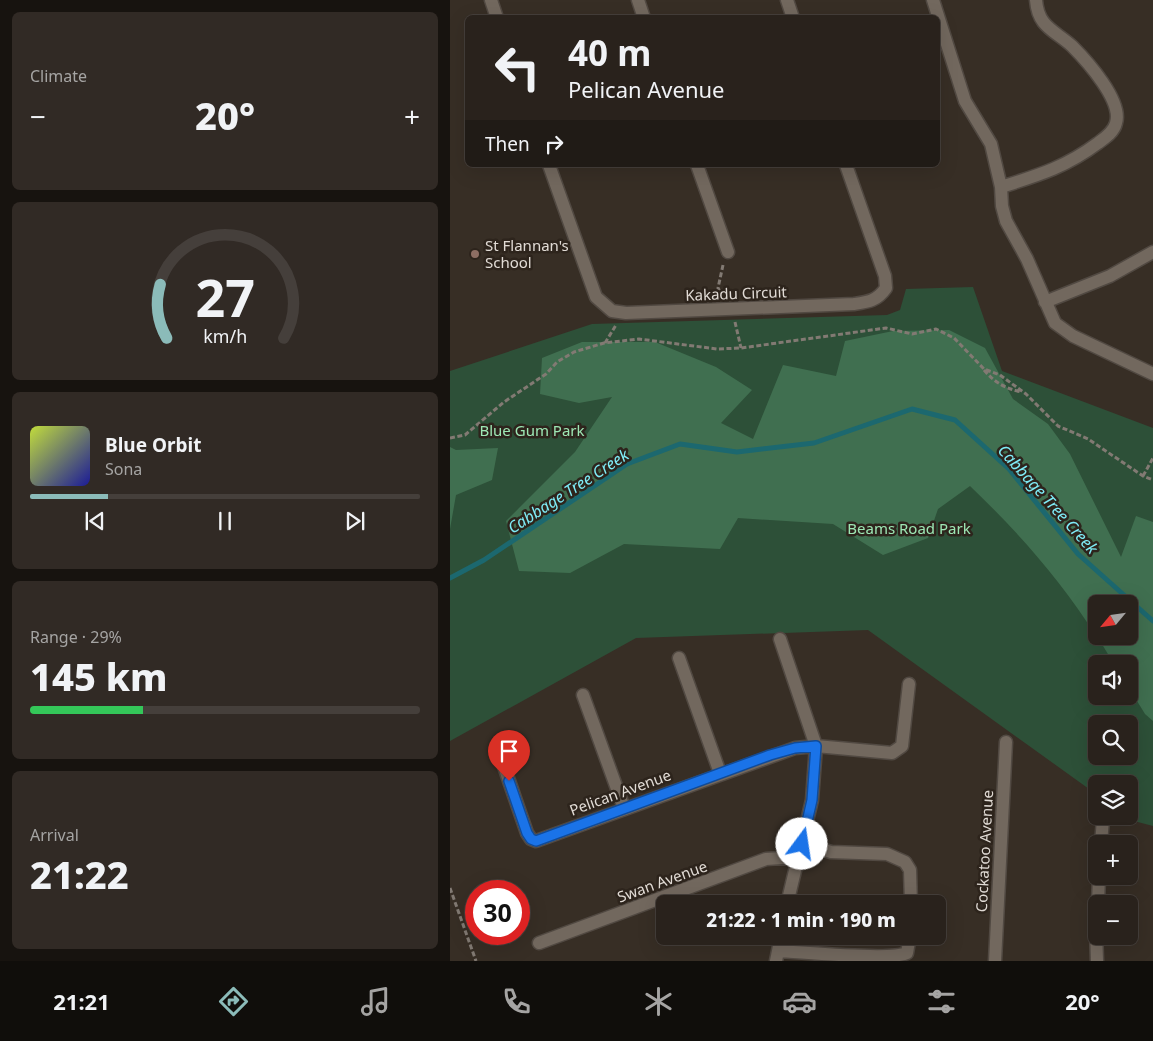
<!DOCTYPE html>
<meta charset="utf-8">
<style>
body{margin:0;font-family:"Noto Sans",sans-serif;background:#312a25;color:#f1f3f6;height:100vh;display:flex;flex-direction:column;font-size:19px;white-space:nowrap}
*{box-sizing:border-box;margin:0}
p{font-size:16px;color:#a5a4a3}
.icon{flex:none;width:28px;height:28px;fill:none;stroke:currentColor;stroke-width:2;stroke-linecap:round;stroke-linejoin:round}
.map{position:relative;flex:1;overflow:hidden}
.sheet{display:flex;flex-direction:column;gap:12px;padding:12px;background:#17130f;width:450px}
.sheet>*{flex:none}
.banner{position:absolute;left:15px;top:15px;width:475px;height:152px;border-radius:8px;box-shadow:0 5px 20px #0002,0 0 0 1px #453f3b;background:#29221c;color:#f1f3f6;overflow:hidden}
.needle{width:32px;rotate:241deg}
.fabs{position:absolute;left:638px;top:595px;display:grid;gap:10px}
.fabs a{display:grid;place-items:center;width:50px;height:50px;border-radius:8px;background:#29221c;box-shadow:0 5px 20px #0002,0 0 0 1px #453f3b;font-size:25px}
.speed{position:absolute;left:15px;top:880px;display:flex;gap:10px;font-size:25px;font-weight:700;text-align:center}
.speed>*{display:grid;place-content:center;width:65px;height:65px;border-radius:50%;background:#29221c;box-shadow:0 5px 20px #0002,0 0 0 1px #453f3b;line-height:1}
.speed .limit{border:8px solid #d22;background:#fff;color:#111}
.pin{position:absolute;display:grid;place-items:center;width:42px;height:42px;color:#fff;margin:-51px -21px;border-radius:50% 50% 50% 0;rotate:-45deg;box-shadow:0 0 5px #0007}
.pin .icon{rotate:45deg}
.me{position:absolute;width:55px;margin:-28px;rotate:14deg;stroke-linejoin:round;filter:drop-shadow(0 0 4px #0008)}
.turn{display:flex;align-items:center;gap:18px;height:105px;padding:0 20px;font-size:22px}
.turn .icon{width:65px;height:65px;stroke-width:2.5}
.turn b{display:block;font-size:35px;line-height:42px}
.then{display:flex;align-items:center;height:48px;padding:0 20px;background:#0003;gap:10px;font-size:19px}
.big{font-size:38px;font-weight:800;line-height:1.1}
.sheet .card{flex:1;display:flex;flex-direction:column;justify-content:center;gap:8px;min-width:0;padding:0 18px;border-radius:8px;background:#312a25}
.sheet .dial{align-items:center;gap:0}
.dial svg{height:130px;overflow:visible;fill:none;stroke:#453f3b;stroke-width:7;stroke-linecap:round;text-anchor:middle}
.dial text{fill:#f1f3f6;stroke:none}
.song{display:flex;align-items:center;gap:15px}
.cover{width:60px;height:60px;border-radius:8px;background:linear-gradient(135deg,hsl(70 70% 55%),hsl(240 70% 35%))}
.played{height:5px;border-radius:2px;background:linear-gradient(90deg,#8bbbb9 20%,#453f3b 20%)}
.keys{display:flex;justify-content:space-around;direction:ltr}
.heat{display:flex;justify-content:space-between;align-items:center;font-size:28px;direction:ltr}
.charge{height:8px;border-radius:4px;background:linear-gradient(90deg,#34c759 29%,#453f3b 0)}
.trip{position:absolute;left:206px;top:895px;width:290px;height:50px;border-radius:8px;background:#29221c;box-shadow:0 5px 20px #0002,0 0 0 1px #453f3b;font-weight:800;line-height:50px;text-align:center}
.menu{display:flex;height:80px;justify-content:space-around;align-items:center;background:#100e0b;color:#a5a4a3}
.menu .icon{width:35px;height:35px}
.menu .active{color:#8bbbb9}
.menu b{font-size:22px;color:#f1f3f6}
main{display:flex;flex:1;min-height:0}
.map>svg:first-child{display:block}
.green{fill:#2d5038;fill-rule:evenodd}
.forest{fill:#406f50}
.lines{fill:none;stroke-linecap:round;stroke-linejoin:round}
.stream{stroke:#1c686f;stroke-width:5}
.minor-casing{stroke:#514942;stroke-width:15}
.path{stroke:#827a73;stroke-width:3;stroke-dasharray:5 2.5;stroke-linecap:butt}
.minor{stroke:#72685e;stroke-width:12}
.route-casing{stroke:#114b97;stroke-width:12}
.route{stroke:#1a73e8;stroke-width:9}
.education-dot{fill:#8d6e63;stroke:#2d241c;stroke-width:2}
.labels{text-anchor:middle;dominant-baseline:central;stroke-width:5;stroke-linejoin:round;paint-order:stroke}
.poi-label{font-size:15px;fill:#e1dbd5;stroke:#2d241c;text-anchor:start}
.street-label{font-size:15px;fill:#e1dbd5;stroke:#2d241c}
.park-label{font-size:15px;fill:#9de7b4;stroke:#2d241c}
.water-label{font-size:16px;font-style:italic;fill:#7fecf7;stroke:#2d241c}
</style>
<main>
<section class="sheet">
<div class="card"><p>Climate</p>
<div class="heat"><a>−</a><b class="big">20°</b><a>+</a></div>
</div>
<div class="card dial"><svg viewBox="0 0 100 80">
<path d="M14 69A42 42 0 1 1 86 69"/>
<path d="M14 69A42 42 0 0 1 10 36" stroke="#8bbbb9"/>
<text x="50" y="56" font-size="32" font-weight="700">27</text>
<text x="50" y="72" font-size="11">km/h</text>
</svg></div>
<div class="card">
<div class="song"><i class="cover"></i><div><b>Blue Orbit</b><p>Sona</p></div></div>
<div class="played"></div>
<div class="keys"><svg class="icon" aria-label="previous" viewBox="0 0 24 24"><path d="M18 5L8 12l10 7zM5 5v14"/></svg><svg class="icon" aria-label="pause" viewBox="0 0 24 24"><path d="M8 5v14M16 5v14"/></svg><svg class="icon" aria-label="next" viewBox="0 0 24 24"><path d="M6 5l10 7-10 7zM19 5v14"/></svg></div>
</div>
<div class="card"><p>Range · 29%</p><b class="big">145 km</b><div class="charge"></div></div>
<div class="card"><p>Arrival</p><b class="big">21:22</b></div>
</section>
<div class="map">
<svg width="703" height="961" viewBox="0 0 703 961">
<rect width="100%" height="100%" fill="#372e25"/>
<path class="green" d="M523 287 552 371 703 428V826L684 821 677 816 679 784H646V794L418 630 186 638 0 741V371L142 324 437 315 450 310 456 289ZM646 604H679V636H646ZM646 664H679V696H646ZM646 724H679V756H646Z"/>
<path class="forest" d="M499 330 535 348 563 399 598 424 620 454 671 557 686 516 703 522V721L695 714 679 688V664H664L647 636H679V604H646V636C611 580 567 531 520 486L488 509 478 538 433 555 383 524 288 518 270 549 174 544 120 573 69 571 56 521 125 452 162 397 129 403 90 394 92 358 132 342H205L266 367 302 390 271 423 303 439 333 365 386 376 395 341 443 331Z
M0 447 6 450 48 448 42 480 6 495 0 529Z"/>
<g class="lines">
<path class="stream" d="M0 578 34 560 177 464 230 444 287 452 364 443 462 409 505 420 559 469 628 554 703 621"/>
<g class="minor-casing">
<path id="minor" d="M41 0 47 18
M188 0 194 18
M337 0 343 18
M483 0 515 101 541 144 551 187 552 206 556 221 577 259 605 323 623 336 703 374
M99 165 146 297 162 311 176 313 404 304C418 302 427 301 436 288L435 276 396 165
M247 165 278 252
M551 187C589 175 616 167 648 143 655 138 664 132 666 123 673 101 637 61 622 46 604 30 588 27 586 0
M595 302 660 276 703 252
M330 639 366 746 362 800 337 904
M229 658 270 773
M133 695 174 808
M47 746 77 833 81 839 86 841 345 748 366 746 442 753 452 746 459 684
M352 843 381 852 437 854 455 862 460 870 461 904
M651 844 653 819
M648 904 649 876
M646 930 647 961
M89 943 316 859 347 857
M328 951C352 952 440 961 457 953L460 936
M326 961 331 936
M545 961 556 742"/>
</g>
<path class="path" d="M273 265 268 288 273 296
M285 322 291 348
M155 343 166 325
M534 370C545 383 555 388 571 392
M0 438 15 435 54 402 96 374 107 362 124 352 154 343 189 339 267 349 291 348 436 328 462 334 486 329 504 338 534 369 550 375 576 394 608 426 638 439 693 476 703 480
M693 476 703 458
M0 888 26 961"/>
<use href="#minor" class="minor"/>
</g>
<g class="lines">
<g class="route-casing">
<path id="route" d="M59 781 77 833 81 839 86 841 320 755 345 748 366 746 362 800 352 844"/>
</g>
<use href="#route" class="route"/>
</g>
<circle class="education-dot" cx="25" cy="254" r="5"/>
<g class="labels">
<g class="poi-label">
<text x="35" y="245">St Flannan's<tspan x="35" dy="17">School</tspan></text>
</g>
<g class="street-label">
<text transform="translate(286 293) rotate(-2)">Kakadu Circuit</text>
<text transform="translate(170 792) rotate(-20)">Pelican Avenue</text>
<text transform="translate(534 851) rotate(-87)">Cockatoo Avenue</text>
<text transform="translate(212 881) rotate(-20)">Swan Avenue</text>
</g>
<g class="park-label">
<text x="82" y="430">Blue Gum Park</text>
<text x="459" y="528">Beams Road Park</text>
</g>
<g class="water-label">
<text transform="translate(118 491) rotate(-33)">Cabbage Tree Creek</text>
<text transform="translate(598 499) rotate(48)">Cabbage Tree Creek</text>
</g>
</g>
</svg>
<div class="fabs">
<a><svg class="needle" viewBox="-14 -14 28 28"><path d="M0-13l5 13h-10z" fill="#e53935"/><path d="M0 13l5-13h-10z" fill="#a5a4a3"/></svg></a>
<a><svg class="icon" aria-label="sound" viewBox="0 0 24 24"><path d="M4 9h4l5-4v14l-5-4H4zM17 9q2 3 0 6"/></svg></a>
<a><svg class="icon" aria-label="search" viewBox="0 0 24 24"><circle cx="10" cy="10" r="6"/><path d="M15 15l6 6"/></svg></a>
<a><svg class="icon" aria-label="layers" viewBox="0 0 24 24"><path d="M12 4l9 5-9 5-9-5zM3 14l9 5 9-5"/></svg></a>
<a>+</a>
<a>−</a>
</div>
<div class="speed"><div class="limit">30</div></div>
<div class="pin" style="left:59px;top:781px;background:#d93025"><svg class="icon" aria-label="arrive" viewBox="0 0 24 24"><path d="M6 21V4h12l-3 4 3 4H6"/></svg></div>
<svg class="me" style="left:352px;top:844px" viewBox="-20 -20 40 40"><circle r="19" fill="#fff"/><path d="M0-13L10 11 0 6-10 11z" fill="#1a73e8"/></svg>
<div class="trip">21:22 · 1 min · 190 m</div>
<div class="banner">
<div class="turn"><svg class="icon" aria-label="left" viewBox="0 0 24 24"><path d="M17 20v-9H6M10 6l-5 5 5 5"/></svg><div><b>40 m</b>Pelican Avenue</div></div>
<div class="then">Then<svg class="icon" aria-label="right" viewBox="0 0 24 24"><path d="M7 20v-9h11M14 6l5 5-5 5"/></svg></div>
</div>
</div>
</main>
<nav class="menu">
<b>21:21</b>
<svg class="icon active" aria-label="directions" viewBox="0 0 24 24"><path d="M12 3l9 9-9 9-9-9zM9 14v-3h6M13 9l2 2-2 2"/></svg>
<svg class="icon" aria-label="music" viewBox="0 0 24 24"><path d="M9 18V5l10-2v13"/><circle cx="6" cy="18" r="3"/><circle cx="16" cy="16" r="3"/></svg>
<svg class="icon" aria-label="phone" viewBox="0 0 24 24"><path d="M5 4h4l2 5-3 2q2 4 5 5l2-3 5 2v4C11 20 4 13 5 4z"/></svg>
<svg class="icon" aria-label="climate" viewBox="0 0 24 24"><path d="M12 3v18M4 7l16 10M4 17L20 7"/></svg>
<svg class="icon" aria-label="car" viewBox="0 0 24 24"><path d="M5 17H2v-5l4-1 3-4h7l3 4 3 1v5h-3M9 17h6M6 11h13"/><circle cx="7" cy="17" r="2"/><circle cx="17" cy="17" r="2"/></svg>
<svg class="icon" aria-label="filters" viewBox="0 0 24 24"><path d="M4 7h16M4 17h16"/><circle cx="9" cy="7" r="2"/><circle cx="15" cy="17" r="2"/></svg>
<b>20°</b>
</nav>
